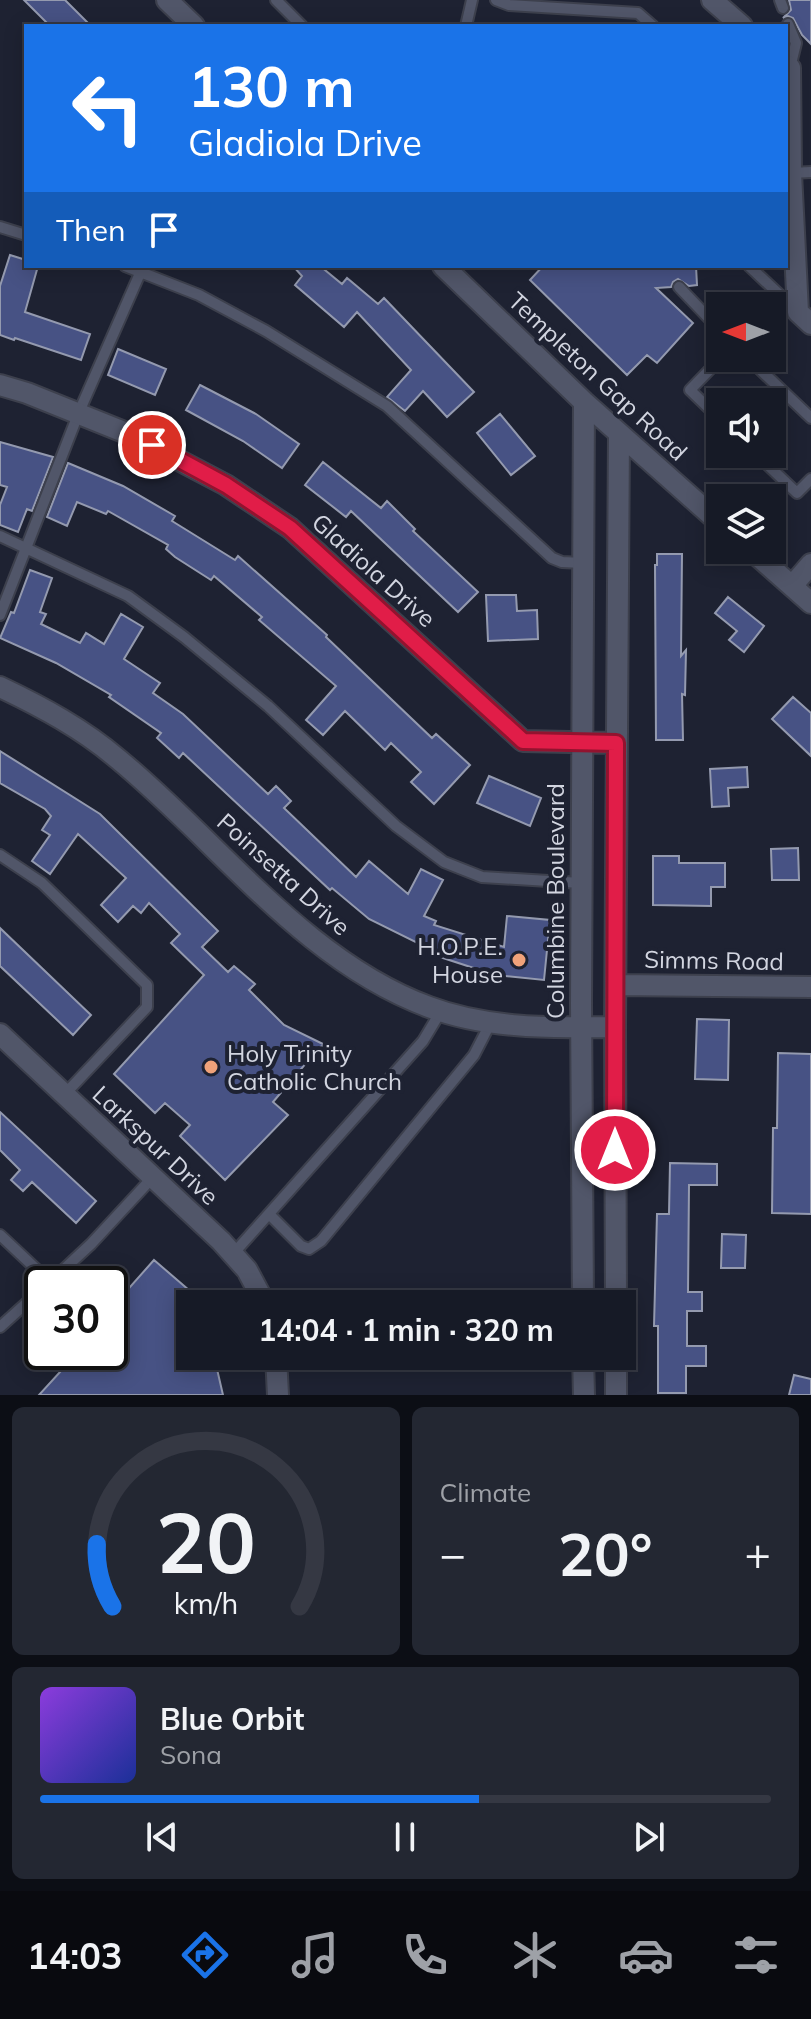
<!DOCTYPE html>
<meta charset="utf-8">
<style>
body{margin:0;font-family:Mulish,sans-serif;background:#232732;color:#f1f3f6;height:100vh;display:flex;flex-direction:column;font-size:30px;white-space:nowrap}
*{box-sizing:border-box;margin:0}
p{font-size:26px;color:#9ea1a7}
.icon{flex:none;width:44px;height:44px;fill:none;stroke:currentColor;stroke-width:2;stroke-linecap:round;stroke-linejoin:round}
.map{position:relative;height:1395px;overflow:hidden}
.sheet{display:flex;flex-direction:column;gap:12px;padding:12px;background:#0c0e15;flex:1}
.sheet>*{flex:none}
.guide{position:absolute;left:24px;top:24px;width:764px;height:244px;border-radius:0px;box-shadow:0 4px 20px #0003,0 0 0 2px #353843;background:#1a73e8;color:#fff;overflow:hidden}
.needle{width:52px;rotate:270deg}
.fabs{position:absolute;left:706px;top:292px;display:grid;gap:16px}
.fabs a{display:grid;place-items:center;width:80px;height:80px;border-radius:0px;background:#161a26;box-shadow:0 4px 20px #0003,0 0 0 2px #353843;font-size:40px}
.speed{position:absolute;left:24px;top:1266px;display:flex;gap:16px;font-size:40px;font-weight:700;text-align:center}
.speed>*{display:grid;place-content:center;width:104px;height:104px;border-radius:50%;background:#161a26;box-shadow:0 4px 20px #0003,0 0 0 2px #353843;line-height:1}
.speed .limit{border:4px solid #111;border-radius:12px;background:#fff;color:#111}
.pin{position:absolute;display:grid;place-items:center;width:68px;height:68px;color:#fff;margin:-34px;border:4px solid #fff;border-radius:50%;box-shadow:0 2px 8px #0007}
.me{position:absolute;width:88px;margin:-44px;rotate:0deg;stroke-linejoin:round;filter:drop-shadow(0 0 6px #0008)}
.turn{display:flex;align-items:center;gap:28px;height:168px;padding:0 32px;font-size:36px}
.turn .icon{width:104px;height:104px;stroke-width:2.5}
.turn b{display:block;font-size:56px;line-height:68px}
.then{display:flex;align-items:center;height:76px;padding:0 32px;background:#0003;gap:16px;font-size:30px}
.big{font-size:60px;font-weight:700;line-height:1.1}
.sheet .card{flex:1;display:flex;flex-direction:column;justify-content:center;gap:12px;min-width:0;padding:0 28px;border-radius:12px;background:#232732}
.sheet .dial{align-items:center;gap:0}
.dial svg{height:208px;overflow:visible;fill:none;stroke:#353843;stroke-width:7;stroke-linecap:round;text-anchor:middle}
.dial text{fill:#f1f3f6;stroke:none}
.song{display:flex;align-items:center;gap:24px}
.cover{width:96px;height:96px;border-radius:12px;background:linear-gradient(135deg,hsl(270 70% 55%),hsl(230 70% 35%))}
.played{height:8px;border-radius:4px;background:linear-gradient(90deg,#1a73e8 60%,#353843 60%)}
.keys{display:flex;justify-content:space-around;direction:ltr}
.heat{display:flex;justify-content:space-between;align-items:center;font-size:44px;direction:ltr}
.sheet .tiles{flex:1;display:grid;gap:12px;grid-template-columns:1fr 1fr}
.card:last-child{grid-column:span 2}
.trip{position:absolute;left:176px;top:1290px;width:460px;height:80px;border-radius:0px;background:#161a26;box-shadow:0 4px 20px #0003,0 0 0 2px #353843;font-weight:700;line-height:80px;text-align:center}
.menu{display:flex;height:128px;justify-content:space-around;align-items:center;background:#090a0f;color:#9ea1a7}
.menu .icon{width:56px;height:56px}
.menu .on{color:#1a73e8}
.menu b{font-size:36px;color:#f1f3f6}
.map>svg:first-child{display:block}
.building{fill:#475284;stroke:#949aaf;stroke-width:2}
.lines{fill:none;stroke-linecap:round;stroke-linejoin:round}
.service-casing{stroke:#3d404d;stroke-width:14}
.minor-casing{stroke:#3d404d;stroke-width:24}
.service{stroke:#515669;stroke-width:10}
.minor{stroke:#515669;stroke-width:20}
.route-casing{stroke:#92132f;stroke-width:20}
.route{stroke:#e11d48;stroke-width:14}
.poi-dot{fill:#f0a27a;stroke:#1e2232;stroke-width:3}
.labels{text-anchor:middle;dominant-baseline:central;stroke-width:8;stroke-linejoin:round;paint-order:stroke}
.street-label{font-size:24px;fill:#d2d5e0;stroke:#1e2232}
.poi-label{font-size:24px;fill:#d2d5e0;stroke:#1e2232;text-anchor:end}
</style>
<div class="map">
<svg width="811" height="1395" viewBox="0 0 811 1395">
<rect width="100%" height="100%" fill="#1e2232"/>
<path class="building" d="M24 0H65L91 26H50Z
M789 0H811V44L802 35 793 18 788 16 783 18 791 10Z
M10 255 26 260V266H38L25 312 90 334 81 360 15 338 14 340 0 335V286Z
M293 266H320L342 284 347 278 378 304 384 298 474 392 447 417 423 391 405 411 387 397 411 370 357 312 344 327 295 285 302 276Z
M543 266H696L697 285 689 286 678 279 673 282 671 287 656 288 693 323 657 363 647 355 627 375 530 280Z
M118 349 166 369 155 395 108 375Z
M200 385 256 414 299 444 282 468 243 441 186 410Z
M500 414 535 456 511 475 477 433Z
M0 442 53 457 32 511 27 509 18 532 0 525V505L7 487 0 485Z
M323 462 381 508 387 501 415 529 413 531 478 592 458 612 351 511 346 517 305 485Z
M68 463 123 486 175 516 172 521 235 560 238 556 327 635 326 637 432 738 436 734 470 765 434 804 411 782 421 772 391 743 385 750 345 711 323 735 306 720 336 686 259 620 262 617 214 576 211 580 175 557 166 549 168 545 108 511 106 514 77 502 67 526 47 517Z
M657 554H682L681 656 686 650 685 695 682 694 683 740H656L655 565H657Z
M30 570 52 578 40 612 46 614 41 624 80 643 86 633 104 644 121 614 143 627 124 659 160 683 153 693 183 714 268 794 276 786 291 801 284 808 356 877 369 861 408 894 421 869 443 880 424 916 436 921 434 925 504 947 507 916 550 920 544 980 495 975 437 956 438 953 369 919 332 888 330 890 183 753 179 758 157 738 161 733 109 697 111 695 56 663 0 638 11 612 14 613Z
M486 595H516L517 611 537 610 538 639 488 641Z
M728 597 764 626 744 652 729 640 737 631 715 613Z
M793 697 811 713V756L772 719Z
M0 751 100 814 218 931 202 947 228 972 234 966 255 984 249 990 284 1025 325 1045 308 1052V1061L273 1102 288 1115 225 1180 180 1136 190 1125 165 1103 155 1113 114 1074 204 975 171 943 180 934 149 903 141 913 133 906 118 922 101 905 126 878 78 834 50 874 32 861 50 835 42 830 51 816 45 809 0 783Z
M747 767 748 787 728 788 729 806 712 807 710 769Z
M489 776 541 798 530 826 477 803Z
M798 848 799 880H772L771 849Z
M653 856H679V863H725V887H711V906L653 905Z
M0 928 91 1015 73 1035 0 966Z
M697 1019 729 1020 728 1080 695 1079Z
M778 1053 811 1054V1214L772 1213 773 1128H777Z
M0 1112 96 1201 76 1223 32 1182 23 1191 11 1180 20 1170 0 1150Z
M670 1163 717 1164V1185H689L688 1292H702V1311H687V1346H706V1366H686V1393H658V1326H654L657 1214H669Z
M722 1234 746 1235 745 1268H721Z
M154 1260 190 1291V1356H214L223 1395H39L71 1360 62 1352H110V1319L124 1304 122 1296Z
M794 1375 811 1379V1395H789Z"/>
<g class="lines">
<g class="service-casing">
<path id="service" d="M276 0 302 26
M496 0 509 5 638 13 653 26
M780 0 783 8
M788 24 796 43 790 68
M466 26 472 0
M791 173 811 172
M0 227 26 235
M125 266 199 295 266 331 387 406 552 558 562 562 583 563
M749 266 797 311
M679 287 720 330
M770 306 780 295
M748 358 811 418
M720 419 690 390 721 358
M756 454 797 493 811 479
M0 536 128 596 184 637 268 706 396 826 444 862 482 877 581 883
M0 615 79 412 141 271
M0 855 42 883 147 985V1007L65 1094
M270 1215 301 1246 309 1249 321 1241 474 1055 491 1022
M0 1235 50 1282
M233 1254 423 1041 441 1011
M48 1284 91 1244 153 1177
M0 1327 42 1289"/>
</g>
<g class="minor-casing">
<path id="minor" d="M167 0 194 26
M712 0 742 26
M786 65 790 68 791 173 798 312 811 324
M443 266 584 402 720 523
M0 385 27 393 129 434 226 485 290 528 523 741 616 743
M751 550 811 603
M792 586 811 564
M0 687C42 707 83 729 118 759 219 842 304 961 429 1007 487 1029 553 1028 615 1027
M616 985 811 987
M0 1034 221 1241 247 1270 265 1304
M583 1304 581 1003 584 402
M616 1304 615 1027 619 434
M276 1356 278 1395
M583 1356 584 1395
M616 1356V1395"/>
</g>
<use href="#service" class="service"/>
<use href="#minor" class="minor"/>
</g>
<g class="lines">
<g class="route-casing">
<path id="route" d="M152 445 226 485 290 528 523 741 616 743 615 1150"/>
</g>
<use href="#route" class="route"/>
</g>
<g class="poi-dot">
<circle cx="519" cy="960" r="8"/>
<circle cx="211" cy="1067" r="8"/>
</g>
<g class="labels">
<g class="street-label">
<text transform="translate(598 376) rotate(43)">Templeton Gap Road</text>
<text transform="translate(374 570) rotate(42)">Gladiola Drive</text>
<text transform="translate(284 874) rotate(42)">Poinsetta Drive</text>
<text transform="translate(555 901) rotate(-90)">Columbine Boulevard</text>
<text transform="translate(714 960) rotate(1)">Simms Road</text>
<text transform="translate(156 1145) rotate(43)">Larkspur Drive</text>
</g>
<g class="poi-label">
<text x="503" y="946">H.O.P.E.<tspan x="503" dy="28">House</tspan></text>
<text x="227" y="1053" text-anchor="start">Holy Trinity<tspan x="227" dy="28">Catholic Church</tspan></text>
</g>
</g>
</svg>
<div class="fabs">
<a><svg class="needle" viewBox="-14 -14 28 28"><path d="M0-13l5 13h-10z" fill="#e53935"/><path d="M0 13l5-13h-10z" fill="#9ea1a7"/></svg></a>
<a><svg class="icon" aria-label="sound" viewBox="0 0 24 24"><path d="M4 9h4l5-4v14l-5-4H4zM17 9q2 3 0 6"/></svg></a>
<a><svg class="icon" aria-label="layers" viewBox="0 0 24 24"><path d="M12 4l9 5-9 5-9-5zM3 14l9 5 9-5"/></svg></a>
</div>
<div class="speed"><div class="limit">30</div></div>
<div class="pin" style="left:152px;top:445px;background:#d93025"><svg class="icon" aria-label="arrive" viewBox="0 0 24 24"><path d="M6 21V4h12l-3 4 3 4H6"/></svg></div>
<svg class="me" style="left:615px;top:1150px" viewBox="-20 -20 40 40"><circle r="17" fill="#e11d48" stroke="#fff" stroke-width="3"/><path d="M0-11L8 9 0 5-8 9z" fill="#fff"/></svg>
<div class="trip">14:04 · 1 min · 320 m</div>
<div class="guide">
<div class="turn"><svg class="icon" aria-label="left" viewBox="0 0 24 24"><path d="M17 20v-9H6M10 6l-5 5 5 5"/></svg><div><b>130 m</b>Gladiola Drive</div></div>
<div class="then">Then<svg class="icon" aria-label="arrive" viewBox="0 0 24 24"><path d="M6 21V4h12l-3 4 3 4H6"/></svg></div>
</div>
</div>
<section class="sheet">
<div class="tiles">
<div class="card dial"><svg viewBox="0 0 100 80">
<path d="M14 69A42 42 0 1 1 86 69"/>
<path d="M14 69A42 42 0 0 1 8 45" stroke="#1a73e8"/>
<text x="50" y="56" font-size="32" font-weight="700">20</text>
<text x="50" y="72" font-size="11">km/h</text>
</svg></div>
<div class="card"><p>Climate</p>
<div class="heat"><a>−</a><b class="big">20°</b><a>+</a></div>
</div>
<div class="card">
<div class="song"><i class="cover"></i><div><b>Blue Orbit</b><p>Sona</p></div></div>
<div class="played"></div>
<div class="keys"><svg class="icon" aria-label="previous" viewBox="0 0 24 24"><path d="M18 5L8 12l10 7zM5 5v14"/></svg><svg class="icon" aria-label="pause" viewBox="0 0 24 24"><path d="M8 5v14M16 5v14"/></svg><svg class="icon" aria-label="next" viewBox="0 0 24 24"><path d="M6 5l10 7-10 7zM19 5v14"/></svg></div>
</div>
</div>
</section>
<nav class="menu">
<b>14:03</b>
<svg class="icon on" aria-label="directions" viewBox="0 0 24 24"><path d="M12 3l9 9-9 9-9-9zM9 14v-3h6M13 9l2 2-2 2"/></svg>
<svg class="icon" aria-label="music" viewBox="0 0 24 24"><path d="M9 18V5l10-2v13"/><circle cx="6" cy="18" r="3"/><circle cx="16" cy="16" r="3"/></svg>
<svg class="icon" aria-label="phone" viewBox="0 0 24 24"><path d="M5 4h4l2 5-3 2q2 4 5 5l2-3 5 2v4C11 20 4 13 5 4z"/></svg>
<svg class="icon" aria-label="climate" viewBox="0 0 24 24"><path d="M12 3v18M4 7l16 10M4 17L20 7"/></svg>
<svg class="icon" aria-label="car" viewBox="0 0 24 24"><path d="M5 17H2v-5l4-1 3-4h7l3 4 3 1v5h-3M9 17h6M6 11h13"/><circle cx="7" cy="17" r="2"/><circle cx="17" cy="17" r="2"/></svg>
<svg class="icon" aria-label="filters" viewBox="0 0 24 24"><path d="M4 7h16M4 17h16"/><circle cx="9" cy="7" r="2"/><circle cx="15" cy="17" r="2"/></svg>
</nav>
